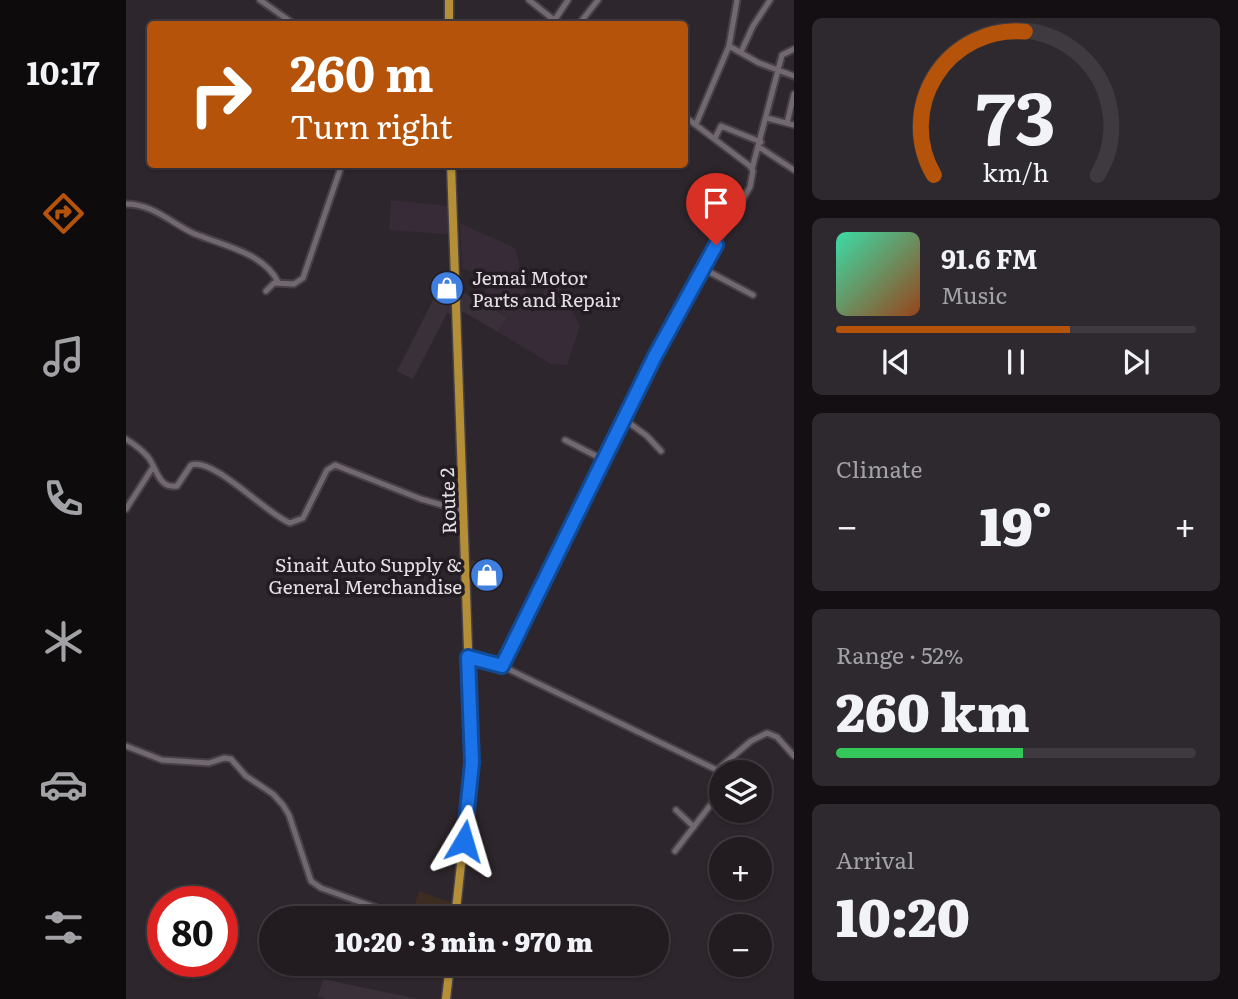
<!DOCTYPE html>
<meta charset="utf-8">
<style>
body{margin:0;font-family:Literata,serif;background:#2e292e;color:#f1f3f6;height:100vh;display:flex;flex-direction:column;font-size:26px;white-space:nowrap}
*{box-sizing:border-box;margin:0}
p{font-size:23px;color:#a2a1a5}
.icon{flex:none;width:38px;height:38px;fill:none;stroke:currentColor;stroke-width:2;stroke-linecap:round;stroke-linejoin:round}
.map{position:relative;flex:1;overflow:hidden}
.side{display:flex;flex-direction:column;gap:18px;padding:18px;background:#130f12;width:444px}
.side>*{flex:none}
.hud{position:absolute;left:21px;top:21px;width:541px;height:147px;border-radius:7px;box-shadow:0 2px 5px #0004,0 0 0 2px #3f3a3f;background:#b45309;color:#fff;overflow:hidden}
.fabs{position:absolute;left:583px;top:760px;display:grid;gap:14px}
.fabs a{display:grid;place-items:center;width:63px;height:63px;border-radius:50%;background:#221c21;box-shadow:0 2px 5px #0004,0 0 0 2px #3f3a3f;font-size:35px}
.speed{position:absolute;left:21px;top:886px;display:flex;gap:14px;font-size:35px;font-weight:700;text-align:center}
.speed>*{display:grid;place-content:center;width:91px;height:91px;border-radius:50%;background:#221c21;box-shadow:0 2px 5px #0004,0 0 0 2px #3f3a3f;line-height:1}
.speed .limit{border:10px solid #d22;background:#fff;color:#111}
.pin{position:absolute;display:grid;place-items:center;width:60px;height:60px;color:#fff;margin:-72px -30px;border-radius:50% 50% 50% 0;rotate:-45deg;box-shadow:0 0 7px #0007}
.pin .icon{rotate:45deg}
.me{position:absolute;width:77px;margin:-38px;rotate:7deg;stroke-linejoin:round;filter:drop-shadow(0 0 5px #0008)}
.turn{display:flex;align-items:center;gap:24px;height:147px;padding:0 28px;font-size:32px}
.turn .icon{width:91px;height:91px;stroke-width:2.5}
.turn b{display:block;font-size:49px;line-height:60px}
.big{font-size:52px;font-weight:800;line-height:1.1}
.side .tile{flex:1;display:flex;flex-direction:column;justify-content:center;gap:10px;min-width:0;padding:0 24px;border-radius:10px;background:#2e292e}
.side .dial{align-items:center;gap:0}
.dial svg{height:182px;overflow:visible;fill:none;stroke:#3f3a3f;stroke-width:7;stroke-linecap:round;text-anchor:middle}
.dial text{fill:#f1f3f6;stroke:none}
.song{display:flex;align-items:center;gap:21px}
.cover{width:84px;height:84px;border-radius:10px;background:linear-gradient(135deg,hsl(160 70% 55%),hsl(20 70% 35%))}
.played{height:7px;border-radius:4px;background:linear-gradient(90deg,#b45309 65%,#3f3a3f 65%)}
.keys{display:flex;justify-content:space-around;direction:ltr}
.heat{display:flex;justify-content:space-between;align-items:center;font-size:38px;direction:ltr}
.charge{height:10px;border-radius:5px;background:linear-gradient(90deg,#34c759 52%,#3f3a3f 0)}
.trip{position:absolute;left:133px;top:906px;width:410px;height:70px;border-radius:35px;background:#221c21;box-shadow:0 2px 5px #0004,0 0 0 2px #3f3a3f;font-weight:800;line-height:70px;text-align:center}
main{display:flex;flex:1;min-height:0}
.tabs{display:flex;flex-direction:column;width:126px;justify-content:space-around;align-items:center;background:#0e0b0d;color:#a2a1a5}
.tabs .icon{width:49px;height:49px}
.tabs .on{color:#b45309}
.tabs b{font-size:32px;color:#f1f3f6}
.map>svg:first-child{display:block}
.built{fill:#3a3039}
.industrial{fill:#382b38}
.medical{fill:#3d2c22}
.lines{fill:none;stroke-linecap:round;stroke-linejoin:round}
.minor-casing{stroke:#474147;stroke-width:9}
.trunk-casing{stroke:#474147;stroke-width:11}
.minor{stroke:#716870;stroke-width:5}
.trunk{stroke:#b48f38;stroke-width:8}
.route-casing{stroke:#114b97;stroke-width:18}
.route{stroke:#1a73e8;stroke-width:12}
.labels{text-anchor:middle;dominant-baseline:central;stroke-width:7;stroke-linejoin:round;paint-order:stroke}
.poi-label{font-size:19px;fill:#e5e0e4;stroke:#231d23;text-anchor:start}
.street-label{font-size:19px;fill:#e5e0e4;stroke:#231d23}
</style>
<main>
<nav class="tabs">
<b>10:17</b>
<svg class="icon on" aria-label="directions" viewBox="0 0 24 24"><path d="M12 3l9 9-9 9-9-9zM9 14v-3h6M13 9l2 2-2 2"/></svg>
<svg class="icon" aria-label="music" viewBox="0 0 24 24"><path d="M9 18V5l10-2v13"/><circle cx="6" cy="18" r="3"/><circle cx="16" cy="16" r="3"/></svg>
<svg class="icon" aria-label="phone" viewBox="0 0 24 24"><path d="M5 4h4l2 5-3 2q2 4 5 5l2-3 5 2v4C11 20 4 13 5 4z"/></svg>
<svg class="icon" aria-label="climate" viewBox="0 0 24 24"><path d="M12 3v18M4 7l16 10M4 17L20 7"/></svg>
<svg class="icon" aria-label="car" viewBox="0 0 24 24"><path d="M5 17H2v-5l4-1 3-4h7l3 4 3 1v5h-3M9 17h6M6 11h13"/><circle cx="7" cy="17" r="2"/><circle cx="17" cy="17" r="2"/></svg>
<svg class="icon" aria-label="filters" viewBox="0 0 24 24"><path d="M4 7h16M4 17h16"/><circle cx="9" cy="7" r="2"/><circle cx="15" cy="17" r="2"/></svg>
</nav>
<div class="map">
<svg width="668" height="999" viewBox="0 0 668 999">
<rect width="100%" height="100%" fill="#2d262c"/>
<path class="built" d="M325 281 326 315 321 313 287 379 271 371 310 294Z
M335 291 381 317 372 332 336 311Z
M345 560 379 569 368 586 346 582Z
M197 979 292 999H199L192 996Z"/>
<path class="industrial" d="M265 200 321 206 322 234 263 230Z
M334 223 389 248 406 314 427 275 454 326 441 365 425 364 372 332 381 317 359 303 360 274 336 269Z"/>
<path class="medical" d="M293 891 326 903 324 919H284Z"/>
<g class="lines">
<g class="minor-casing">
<path id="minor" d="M134 0 168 24
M403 0 433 24
M428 21 442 0
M453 24 472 0
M603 46 633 63 668 76
M615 52 627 26 644 0
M641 118 668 125
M661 123 668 94
M570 124 603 46 611 0
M589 138 595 126 635 142
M633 147 668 170
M626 169 656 55 668 49
M0 204C28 204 46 224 69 234 96 245 138 253 152 282
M576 268 627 295
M140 291 148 283 168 284 177 278 216 164
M498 419 521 436 535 451
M0 439C8 444 16 450 22 457 31 468 32 489 51 486L65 465C88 457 140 514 164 523L177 518 201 470 209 465 295 499 337 511
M439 440 478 460
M0 509 27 467
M342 657 376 666 591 770 625 741 641 733 651 737 668 756
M376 666 529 357 572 274 624 187 627 171 624 166 558 116
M0 746 36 760 83 763 98 758 105 759 120 776 147 794 157 805 163 815 185 881 195 888 268 914 273 919
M593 770 590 785 595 788
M550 810 568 827
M549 851 586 803 590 785"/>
</g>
<g class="trunk-casing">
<path id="trunk" d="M323 0V24
M325 164 346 763 329 919
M320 999 324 964"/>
</g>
<use href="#minor" class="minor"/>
<use href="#trunk" class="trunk"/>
</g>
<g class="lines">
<g class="route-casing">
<path id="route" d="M338 841 346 763 342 657 376 666 529 356 590 245"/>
</g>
<use href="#route" class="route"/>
</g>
<defs>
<g id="shop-disc" transform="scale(1.75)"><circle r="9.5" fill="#3f7fe0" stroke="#231d23"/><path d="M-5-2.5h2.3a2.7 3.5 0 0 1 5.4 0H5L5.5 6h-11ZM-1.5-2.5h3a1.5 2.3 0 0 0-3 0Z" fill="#fff"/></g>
</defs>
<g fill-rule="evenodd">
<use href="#shop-disc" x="321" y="288"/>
<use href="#shop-disc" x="361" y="575"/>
</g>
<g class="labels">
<g class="poi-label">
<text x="346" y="277">Jemai Motor<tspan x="346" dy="22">Parts and Repair</tspan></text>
<text x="336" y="564" text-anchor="end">Sinait Auto Supply &amp;<tspan x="336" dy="22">General Merchandise</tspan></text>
</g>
<g class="street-label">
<text transform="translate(321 501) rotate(-92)">Route 2</text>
</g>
</g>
</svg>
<div class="fabs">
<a><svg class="icon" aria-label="layers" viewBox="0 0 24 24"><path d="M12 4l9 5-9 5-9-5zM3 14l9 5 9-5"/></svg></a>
<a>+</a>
<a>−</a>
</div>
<div class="speed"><div class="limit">80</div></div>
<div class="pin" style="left:590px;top:245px;background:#d93025"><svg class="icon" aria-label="arrive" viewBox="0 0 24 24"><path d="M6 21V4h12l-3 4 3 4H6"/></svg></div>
<svg class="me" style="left:338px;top:841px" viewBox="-20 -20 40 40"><path d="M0-17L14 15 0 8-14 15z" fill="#1a73e8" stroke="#fff" stroke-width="4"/></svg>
<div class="trip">10:20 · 3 min · 970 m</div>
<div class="hud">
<div class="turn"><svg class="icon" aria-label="right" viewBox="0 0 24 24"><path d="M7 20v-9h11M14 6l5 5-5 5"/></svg><div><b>260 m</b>Turn right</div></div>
</div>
</div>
<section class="side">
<div class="tile dial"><svg viewBox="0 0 100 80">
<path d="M14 69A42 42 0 1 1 86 69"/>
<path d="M14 69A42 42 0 0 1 54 6" stroke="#b45309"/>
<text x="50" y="56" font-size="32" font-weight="700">73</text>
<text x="50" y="72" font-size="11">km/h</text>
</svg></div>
<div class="tile">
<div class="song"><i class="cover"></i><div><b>91.6 FM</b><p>Music</p></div></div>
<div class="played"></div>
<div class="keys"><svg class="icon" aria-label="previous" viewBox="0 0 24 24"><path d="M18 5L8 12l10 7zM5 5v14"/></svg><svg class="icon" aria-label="pause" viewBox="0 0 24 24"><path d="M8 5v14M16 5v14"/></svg><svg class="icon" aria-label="next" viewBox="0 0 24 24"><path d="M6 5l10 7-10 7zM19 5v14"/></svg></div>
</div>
<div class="tile"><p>Climate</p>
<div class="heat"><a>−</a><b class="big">19°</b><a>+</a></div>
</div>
<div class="tile"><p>Range · 52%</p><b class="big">260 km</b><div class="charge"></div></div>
<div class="tile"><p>Arrival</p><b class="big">10:20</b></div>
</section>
</main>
